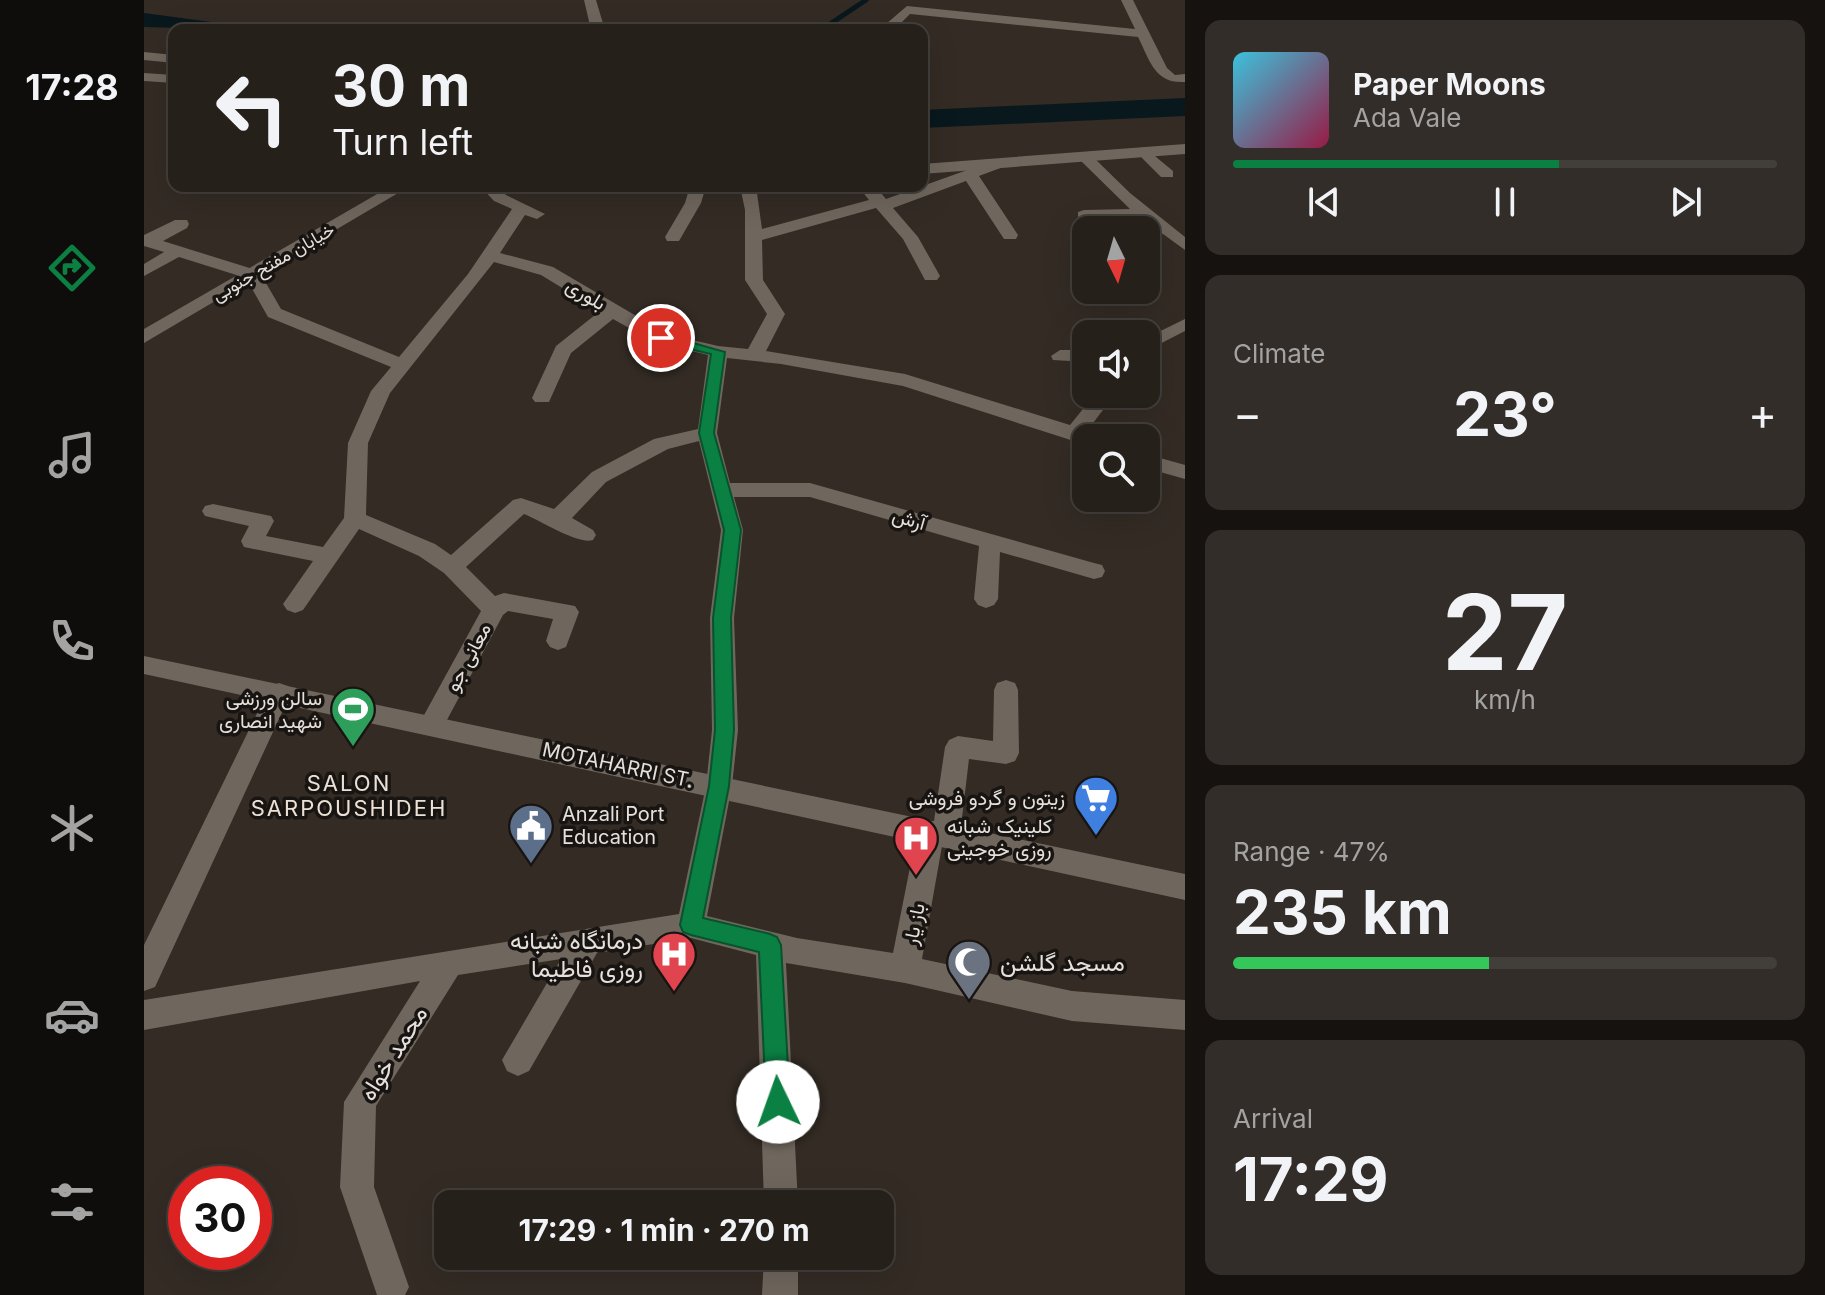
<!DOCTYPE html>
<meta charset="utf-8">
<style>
body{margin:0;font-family:Inter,Vazirmatn,sans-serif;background:#322d28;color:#f1f3f6;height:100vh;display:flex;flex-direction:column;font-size:30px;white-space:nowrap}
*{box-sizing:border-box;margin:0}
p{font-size:26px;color:#a4a3a3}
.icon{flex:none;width:44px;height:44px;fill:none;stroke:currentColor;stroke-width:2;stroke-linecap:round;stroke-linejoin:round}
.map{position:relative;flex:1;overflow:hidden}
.details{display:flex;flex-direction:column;gap:20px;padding:20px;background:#15120f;width:640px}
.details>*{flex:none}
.hud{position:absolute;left:24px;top:24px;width:760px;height:168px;border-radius:16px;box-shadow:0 8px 32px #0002,0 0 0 2px #423e3a;background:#26201b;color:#f1f3f6;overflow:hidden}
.needle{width:52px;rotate:175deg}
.buttons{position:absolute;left:928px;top:216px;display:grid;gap:16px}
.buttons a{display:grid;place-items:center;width:88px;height:88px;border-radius:16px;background:#26201b;box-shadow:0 8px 32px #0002,0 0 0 2px #423e3a;font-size:40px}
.speed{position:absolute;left:24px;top:1166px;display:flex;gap:16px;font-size:40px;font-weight:700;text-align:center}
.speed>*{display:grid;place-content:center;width:104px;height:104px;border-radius:50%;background:#26201b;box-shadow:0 8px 32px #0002,0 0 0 2px #423e3a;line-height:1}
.speed .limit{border:12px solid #d22;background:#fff;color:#111}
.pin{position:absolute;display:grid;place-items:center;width:68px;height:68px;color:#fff;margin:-34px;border:4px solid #fff;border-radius:50%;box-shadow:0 2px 8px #0007}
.me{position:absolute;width:88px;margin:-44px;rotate:357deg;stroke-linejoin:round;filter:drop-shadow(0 0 6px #0008)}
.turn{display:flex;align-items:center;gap:28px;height:168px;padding:0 32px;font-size:36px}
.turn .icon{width:104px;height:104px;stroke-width:2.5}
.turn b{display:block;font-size:56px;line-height:68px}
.big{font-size:60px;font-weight:700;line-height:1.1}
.details .widget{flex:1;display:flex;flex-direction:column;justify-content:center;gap:12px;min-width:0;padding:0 28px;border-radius:16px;background:#322d28}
.details .dial{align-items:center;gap:0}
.dial b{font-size:104px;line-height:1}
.song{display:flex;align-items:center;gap:24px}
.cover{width:96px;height:96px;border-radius:12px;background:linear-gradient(135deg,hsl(190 70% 55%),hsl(340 70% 35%))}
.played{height:8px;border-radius:4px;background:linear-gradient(90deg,#0b8043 60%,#423e3a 60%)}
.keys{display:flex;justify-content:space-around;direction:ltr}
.heat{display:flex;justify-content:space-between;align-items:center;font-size:44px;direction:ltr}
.charge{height:12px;border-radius:6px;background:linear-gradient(90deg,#34c759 47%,#423e3a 0)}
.trip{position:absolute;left:290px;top:1190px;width:460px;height:80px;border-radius:16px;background:#26201b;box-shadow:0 8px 32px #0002,0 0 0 2px #423e3a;font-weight:700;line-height:80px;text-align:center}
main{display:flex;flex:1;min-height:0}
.dock{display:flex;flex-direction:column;width:144px;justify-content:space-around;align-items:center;background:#0f0d0b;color:#a4a3a3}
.dock .icon{width:56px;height:56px}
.dock .active{color:#0b8043}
.dock b{font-size:36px;color:#f1f3f6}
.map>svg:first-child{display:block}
.water{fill:#09181d}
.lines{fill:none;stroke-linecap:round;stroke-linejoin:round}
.stream{stroke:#09181d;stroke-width:5}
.river{fill:#09181d;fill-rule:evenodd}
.minor{fill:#6f665d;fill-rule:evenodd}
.tertiary{fill:#6f665d;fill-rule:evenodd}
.secondary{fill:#6f665d;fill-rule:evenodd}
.route{fill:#0b8043;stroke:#07532c;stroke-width:2}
.labels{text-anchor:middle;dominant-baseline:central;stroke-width:7;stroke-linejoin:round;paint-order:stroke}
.far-street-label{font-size:18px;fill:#e5e0db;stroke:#181411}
.street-label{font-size:20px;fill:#e5e0db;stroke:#181411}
.poi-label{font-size:20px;fill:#e5e0db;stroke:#181411;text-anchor:end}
.neighbourhood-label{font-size:22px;letter-spacing:2px;fill:#eae0d6;stroke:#181411}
.near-poi-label{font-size:24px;fill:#e5e0db;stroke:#181411;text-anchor:end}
.near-street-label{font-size:24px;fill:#e5e0db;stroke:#181411}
</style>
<main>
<nav class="dock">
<b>17:28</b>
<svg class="icon active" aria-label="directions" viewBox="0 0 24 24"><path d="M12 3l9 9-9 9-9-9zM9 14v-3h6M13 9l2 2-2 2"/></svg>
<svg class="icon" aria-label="music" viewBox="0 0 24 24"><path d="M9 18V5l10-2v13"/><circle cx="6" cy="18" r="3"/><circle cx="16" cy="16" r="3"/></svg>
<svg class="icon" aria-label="phone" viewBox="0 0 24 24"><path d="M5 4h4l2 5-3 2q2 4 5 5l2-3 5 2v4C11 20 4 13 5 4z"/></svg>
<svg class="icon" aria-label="climate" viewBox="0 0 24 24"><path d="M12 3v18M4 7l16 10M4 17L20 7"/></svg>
<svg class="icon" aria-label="car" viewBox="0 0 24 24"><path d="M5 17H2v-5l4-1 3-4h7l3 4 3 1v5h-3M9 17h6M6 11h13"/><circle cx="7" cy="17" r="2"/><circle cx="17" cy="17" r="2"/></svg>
<svg class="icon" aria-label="filters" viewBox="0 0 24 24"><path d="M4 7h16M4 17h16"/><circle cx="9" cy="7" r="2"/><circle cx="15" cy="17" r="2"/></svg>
</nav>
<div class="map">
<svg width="1041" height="1295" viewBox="0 0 1041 1295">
<rect width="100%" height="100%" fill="#332b24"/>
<path class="water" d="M0 13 128 30 0 27Z"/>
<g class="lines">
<path class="stream" d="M677 30 722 0"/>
<path class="river" d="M1041 98V116L778 128V110Z"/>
<path class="minor" d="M977 0H989L1023 68 1031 75 1041 74V82C1011 84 1006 61 994 37L766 14 750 30H735L763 6 991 29Z
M0 73 30 75V83L0 81Z
M1000 147 1029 171V177H1017L992 152Z
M941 152 946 154 986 193 1041 237V250L997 218H934V212L940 210 986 209 936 160V154Z
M854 159 859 161V167L835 176 874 235 872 239H860L822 181 749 208 774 237 796 276 793 280H781L759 239 732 208 618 240 619 280 641 314 622 351 761 374 926 425 951 394H971L943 431 953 438H942V444L936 443 759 386 637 364 583 358 573 433 586 483H666L950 563 958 565 961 571 958 577 950 579 856 552 854 599 850 605 842 608 834 605 830 599 835 546 666 497H590L599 530 590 618 594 730 588 786 563 916 653 938 749 953 773 832 777 824 790 821 801 747 805 740 814 736 849 741 850 690 853 683 862 680 871 683 874 690 875 753 871 761 862 764 825 759 816 835 812 843 798 846 778 959 928 991 1041 1000V1030L928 1021 761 983 642 963 654 1204H620L612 955 547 938 453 953 385 1071 374 1076 363 1071 358 1060 417 959 314 975 232 1106 230 1187 265 1287 261 1295H233L196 1187 200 1102 276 981 0 1030V1000L535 914 562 786 568 730 566 618 577 530 555 441 524 449 462 482 428 518 449 530 452 535 449 540C435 545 397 521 380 514L322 567 351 596 360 593 431 606 435 612 422 647 414 650 406 647 402 641 409 619 364 611 359 615 296 733 287 736 278 733 274 726 337 611 300 573 275 556 215 529 159 610 151 613 143 610 139 604 169 561 100 547 97 541 105 526 61 516 58 511 61 506 69 504 127 516 130 521 122 536 179 547 200 518 204 443 227 391 247 367 124 317 102 278 35 257 0 276V264L20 252 0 246V235L31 220H43L45 224 43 228 19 241 115 271 137 309 255 357 324 274 368 209 350 201 336 186H353L362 195 401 214 393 219 381 215 356 253 409 267 523 334 574 346 604 349 623 314 601 280V210L596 186H612L618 229 725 200 714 186H731L742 199ZM350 262 397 275 456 311 412 346 388 398 391 402H405L427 353 469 319 510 342 564 355 554 429 510 439 448 472 410 509 377 498 369 500 307 555 291 544 222 515 224 443 246 393Z
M546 186H562L557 203 535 241H523L521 237 541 203Z
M1002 251 1011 256V266L1002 271Z
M1041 319V331L1002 351V338Z
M916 350H942V362L909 360 907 356Z
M1002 454 1041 465V479L1002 468Z
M135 683 144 686 147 693 11 987 0 991V945L123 693 126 686Z
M620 1256H654V1295H618Z"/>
<path class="tertiary" d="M440 0H452L461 30H447Z
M247 186H266L0 343V329Z"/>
<path class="secondary" d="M0 52 30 55V63L0 60Z
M1041 144V154L778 174V164Z
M0 656 1041 874V900L0 674Z"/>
</g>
<path class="route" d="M517 334 581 352 570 433 597 530 587 618 590 730 585 786 559 918 626 934 633 937 637 945 646 1102 643 1110 634 1114 626 1110 622 1102 615 952 547 935 539 932 536 925 565 786 571 730 569 618 580 530 555 433 567 354 512 341 510 338Z"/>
<defs>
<g id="stadium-pin" transform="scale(2.3)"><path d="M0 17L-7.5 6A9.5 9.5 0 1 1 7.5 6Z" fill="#2e9e5b" stroke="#181411"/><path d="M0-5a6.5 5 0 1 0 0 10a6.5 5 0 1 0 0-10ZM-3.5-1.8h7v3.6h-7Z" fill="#fff"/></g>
<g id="supermarket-pin" transform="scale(2.3)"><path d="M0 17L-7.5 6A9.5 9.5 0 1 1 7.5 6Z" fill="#3f7fe0" stroke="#181411"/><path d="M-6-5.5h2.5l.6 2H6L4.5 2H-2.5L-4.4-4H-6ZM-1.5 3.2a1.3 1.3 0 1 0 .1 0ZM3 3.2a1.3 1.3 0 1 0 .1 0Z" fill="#fff"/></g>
<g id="civic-pin" transform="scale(2.3)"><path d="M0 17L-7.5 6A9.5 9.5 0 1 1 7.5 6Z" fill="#5c6f8a" stroke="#181411"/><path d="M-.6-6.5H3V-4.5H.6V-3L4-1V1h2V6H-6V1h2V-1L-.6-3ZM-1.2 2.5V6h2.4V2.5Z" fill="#fff"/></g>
<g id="hospital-pin" transform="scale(2.3)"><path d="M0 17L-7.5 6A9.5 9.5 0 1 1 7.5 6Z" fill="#e0444e" stroke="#181411"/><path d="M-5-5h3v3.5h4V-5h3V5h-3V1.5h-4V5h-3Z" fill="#fff"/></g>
<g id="mosque-pin" transform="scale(2.3)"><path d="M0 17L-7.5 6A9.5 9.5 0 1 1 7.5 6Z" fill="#6b7280" stroke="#181411"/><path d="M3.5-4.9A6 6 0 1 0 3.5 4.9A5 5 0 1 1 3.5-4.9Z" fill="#fff"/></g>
</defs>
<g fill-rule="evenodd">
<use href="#stadium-pin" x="209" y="709"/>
<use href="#supermarket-pin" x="952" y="798"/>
<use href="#civic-pin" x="387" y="826"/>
<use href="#hospital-pin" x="772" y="838"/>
<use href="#hospital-pin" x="530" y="954"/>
<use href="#mosque-pin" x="825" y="962"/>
</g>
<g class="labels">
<g class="far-street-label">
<text transform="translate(129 262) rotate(-30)">خیابان مفتح جنوبی</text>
</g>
<g class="street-label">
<text transform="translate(442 294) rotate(31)">بلوری</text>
<text transform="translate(765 519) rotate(16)">آرش</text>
<text transform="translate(324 657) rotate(-62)">معانی جو</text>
<text transform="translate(474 765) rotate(12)">MOTAHARRI ST.</text>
<text transform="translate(770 924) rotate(-79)">باز یار</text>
</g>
<g class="poi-label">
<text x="178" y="698">سالن ورزشی<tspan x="178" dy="23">شهید انصاری</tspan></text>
<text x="921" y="798">زیتون و گردو فروشی</text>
<text x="418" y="814" text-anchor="start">Anzali Port<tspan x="418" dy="23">Education</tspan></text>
<text x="803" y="826" text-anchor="start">کلینیک شبانه<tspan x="803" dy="23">روزی خوجینی</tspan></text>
</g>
<g class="neighbourhood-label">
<text x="205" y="783">SALON<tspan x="205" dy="25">SARPOUSHIDEH</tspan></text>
</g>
<g class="near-poi-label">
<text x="499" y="940">درمانگاه شبانه<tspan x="499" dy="28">روزی فاطیما</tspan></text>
<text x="856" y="962" text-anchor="start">مسجد گلشن</text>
</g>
<g class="near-street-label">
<text transform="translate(249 1053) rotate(-58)">محمد خواه</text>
</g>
</g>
</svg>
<div class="buttons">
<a><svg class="needle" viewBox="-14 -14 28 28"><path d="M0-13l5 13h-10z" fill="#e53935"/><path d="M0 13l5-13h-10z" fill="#a4a3a3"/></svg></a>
<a><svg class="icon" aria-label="sound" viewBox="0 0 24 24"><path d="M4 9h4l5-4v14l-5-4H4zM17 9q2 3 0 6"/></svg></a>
<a><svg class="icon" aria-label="search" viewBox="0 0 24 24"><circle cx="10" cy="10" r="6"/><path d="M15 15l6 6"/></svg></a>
</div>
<div class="speed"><div class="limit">30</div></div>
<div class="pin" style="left:517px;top:338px;background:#d93025"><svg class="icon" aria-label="arrive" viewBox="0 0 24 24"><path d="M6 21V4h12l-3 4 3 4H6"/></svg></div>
<svg class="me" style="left:634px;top:1102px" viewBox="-20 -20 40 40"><circle r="19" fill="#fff"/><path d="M0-13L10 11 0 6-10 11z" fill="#0b8043"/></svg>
<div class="trip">17:29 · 1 min · 270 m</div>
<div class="hud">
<div class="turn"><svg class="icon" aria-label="left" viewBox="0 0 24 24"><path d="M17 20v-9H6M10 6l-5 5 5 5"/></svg><div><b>30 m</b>Turn left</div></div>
</div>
</div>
<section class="details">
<div class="widget">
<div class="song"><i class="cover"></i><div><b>Paper Moons</b><p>Ada Vale</p></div></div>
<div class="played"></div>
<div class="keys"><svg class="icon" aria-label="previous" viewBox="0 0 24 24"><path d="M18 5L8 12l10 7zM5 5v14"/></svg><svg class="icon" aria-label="pause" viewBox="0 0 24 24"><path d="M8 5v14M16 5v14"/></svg><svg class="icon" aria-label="next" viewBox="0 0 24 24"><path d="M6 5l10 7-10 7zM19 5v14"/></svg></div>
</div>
<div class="widget"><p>Climate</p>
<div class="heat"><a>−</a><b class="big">23°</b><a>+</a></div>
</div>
<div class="widget dial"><b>27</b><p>km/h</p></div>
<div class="widget"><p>Range · 47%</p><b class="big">235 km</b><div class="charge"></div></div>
<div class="widget"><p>Arrival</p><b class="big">17:29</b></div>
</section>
</main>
